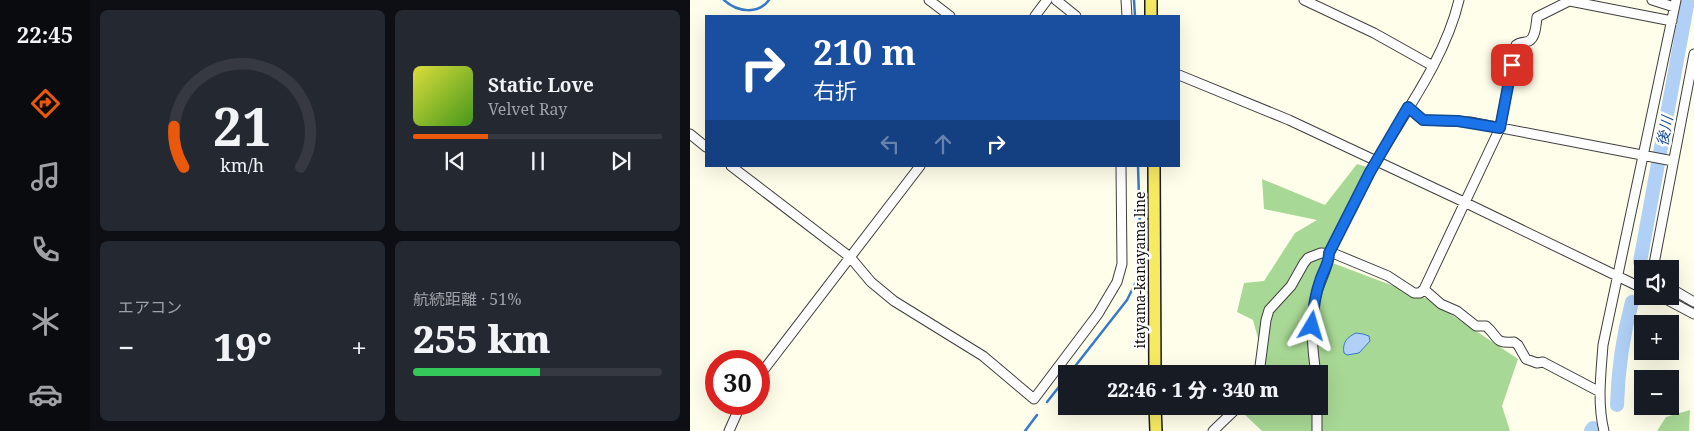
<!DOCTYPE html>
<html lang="ja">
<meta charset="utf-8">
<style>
body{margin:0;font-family:"Noto Serif","Noto Sans JP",serif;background:#242831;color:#f1f3f6;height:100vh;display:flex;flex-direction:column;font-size:19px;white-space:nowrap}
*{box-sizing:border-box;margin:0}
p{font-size:16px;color:#9ea1a6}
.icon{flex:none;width:28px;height:28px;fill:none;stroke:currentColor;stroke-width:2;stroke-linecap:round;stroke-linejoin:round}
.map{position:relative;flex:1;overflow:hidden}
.side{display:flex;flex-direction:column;gap:10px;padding:10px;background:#0d0f14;width:600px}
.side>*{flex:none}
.hud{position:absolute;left:15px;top:15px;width:475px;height:152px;border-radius:0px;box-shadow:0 5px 20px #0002;background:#1a4fa0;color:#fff;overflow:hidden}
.controls{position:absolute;left:944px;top:260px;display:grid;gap:10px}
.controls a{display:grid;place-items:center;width:45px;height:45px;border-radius:0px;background:#171b24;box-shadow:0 5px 20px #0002;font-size:25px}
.speed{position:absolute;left:15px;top:350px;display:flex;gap:10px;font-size:25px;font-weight:700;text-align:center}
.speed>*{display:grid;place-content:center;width:65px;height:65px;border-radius:50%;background:#171b24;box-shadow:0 5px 20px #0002;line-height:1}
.speed .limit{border:8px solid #d22;background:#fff;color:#111}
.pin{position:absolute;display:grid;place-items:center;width:42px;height:42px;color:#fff;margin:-21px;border-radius:10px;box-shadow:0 2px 8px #0006}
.me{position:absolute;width:55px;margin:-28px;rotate:7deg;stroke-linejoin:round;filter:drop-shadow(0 0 4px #0008)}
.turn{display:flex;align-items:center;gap:18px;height:105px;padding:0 25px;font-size:22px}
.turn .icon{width:65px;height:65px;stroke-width:2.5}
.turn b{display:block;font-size:35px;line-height:42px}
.lanes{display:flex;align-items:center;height:48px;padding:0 25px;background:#0003;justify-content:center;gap:25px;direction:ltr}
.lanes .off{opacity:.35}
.big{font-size:38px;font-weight:800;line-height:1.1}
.side .widget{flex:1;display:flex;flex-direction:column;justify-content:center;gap:8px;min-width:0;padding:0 18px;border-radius:8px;background:#242831}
.side .dial{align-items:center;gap:0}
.dial svg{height:130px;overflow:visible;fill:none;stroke:#363941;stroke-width:7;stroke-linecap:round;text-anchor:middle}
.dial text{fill:#f1f3f6;stroke:none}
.song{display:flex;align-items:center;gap:15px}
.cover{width:60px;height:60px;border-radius:8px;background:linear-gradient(135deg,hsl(60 70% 55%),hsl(100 70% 35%))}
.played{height:5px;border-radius:2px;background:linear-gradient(90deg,#ea580c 30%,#363941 30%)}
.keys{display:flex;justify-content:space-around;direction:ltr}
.heat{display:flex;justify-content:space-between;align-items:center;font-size:28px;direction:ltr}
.charge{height:8px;border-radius:4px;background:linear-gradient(90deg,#34c759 51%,#363941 0)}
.side .tiles{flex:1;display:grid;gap:10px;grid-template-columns:repeat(2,1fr)}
.trip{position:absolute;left:368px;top:365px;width:270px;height:50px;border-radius:0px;background:#171b24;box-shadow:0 5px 20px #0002;font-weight:800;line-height:50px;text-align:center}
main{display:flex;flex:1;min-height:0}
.menu{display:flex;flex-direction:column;width:90px;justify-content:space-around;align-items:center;background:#090b0e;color:#9ea1a6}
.menu .icon{width:35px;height:35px}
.menu .on{color:#ea580c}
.menu b{font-size:22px;color:#f1f3f6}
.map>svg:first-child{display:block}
.forest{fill:#a8d895}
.water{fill:#b0d0f5;stroke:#3879cb}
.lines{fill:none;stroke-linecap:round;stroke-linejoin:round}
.stream{stroke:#3879cb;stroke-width:2.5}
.river{stroke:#b0d0f5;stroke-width:14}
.minor-casing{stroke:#3e3e3e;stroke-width:11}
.major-casing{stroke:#1c1c1c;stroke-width:14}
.minor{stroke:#fff;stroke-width:9}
.major{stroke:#f6ea62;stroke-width:11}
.minor-bridge-casing{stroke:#3e3e3e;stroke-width:11;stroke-linecap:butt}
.minor-bridge{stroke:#fff;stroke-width:9}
.route-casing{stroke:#114b97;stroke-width:12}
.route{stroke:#1a73e8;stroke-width:9}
.labels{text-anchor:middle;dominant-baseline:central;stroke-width:5;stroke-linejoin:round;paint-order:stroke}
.street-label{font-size:14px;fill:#0b0b0b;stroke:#fff}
.water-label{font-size:15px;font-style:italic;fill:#184d9a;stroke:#fff}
</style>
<main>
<nav class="menu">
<b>22:45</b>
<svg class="icon on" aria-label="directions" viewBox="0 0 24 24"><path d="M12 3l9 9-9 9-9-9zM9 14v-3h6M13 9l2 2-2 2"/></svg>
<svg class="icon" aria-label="music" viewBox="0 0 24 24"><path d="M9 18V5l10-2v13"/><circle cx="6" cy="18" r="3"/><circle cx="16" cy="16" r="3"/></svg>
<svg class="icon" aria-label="phone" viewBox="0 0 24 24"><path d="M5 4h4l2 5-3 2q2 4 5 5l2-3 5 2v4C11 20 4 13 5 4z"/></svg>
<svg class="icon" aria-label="climate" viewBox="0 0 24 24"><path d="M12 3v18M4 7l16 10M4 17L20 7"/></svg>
<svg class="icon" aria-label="car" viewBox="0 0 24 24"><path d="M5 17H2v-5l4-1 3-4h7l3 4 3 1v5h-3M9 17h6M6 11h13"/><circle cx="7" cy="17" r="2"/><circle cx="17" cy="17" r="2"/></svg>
</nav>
<section class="side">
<div class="tiles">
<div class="widget dial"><svg viewBox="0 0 100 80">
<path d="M14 69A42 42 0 1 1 86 69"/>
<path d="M14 69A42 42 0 0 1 8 44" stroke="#ea580c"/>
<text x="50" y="56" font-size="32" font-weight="700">21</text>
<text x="50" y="72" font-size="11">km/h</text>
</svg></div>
<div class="widget">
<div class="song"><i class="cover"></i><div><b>Static Love</b><p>Velvet Ray</p></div></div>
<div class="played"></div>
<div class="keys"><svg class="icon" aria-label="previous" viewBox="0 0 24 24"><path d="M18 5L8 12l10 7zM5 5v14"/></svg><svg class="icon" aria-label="pause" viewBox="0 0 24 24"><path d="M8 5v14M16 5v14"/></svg><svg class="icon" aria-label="next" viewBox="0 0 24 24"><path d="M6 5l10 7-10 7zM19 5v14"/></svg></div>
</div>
<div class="widget"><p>エアコン</p>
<div class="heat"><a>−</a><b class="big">19°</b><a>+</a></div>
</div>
<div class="widget"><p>航続距離 · 51%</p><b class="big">255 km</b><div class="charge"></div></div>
</div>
</section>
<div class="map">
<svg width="1004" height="431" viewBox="0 0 1004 431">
<rect width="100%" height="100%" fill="#fffeea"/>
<path class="forest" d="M667 164 677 167 632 259 738 299 828 359 812 406 820 431H572L553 413 557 406H629V374H575L577 371 563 320 547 312 554 283 574 281 605 233 627 220 574 209 572 179 635 205Z
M1000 410 999 431H967L976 417Z"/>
<path class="water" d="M666 333 673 334 679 336 680 341 669 353 657 355 654 353C652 343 657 337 666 333Z"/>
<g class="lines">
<path class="stream" d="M34 0C47 12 68 15 79 0
M444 0 445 16
M379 374 437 300 449 276 451 260 448 166
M357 402 376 378
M335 431 347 415"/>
<path class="river" d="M950 262 998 0
M927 405C928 370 933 335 942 302
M901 431 903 428"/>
<g class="minor-casing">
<path id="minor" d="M239 0 260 16
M366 0 386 16
M436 0 437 16
M614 0 684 33 743 66
M962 0 984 7
M880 1 982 21
M345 16 357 0
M489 75 599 120 774 202 952 288
M718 107 733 120 780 122 983 161
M0 134 16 147
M691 153C720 105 756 55 769 0
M41 166 160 257 181 282 204 301 293 356 344 399 408 314 427 282 432 264 431 166
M963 269 1004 54
M980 288 1004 302
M734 289 751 304 767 311 786 326H796C809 337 804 344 824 342L828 345 836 359 847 363 853 362 910 392
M970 296 1004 314
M569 374 576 320 579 310 601 286 614 263 618 258 631 253 645 254 698 276 724 293H730L734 289 810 128 826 45C831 41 834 43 839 41 846 37 846 24 847 17L881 0
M626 374C622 347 620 322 626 295 630 281 639 267 639 253L680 172
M69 376 230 166
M39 431 51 404
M523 431 549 406
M627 431V406
M914 431C907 403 911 373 913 345L986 0"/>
</g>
<g class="major-casing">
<path id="major" d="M461 0V16
M464 166 465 374
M465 406 466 431"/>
</g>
<use href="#minor" class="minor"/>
<use href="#major" class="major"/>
<g class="minor-bridge-casing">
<path id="minor-bridge" d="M680 172 691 153"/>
</g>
<use href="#minor-bridge" class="minor-bridge"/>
</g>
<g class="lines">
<g class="route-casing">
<path id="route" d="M622 326C623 310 625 295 630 281 633 271 639 264 639 253L680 172 718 107 733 120 768 121 810 128 822 65"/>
</g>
<use href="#route" class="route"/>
</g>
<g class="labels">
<g class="street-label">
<text transform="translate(449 270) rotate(-90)">itayama-kanayama line</text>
</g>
<g class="water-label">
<text transform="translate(974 131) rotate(-80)">後川</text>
</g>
</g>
</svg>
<div class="controls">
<a><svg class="icon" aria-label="sound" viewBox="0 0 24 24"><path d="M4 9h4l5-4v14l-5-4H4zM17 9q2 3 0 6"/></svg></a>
<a>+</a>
<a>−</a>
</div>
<div class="speed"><div class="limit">30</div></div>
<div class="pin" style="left:822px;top:65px;background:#d93025"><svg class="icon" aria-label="arrive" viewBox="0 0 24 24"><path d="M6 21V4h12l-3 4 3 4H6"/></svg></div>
<svg class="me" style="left:622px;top:326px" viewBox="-20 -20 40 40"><path d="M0-17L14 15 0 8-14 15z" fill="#1a73e8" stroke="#fff" stroke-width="4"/></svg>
<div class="trip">22:46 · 1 分 · 340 m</div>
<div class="hud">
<div class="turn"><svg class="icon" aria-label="right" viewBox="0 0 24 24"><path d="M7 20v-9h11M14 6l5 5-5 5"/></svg><div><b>210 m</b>右折</div></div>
<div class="lanes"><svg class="icon off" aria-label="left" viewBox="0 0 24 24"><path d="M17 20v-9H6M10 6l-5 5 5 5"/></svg><svg class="icon off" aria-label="ahead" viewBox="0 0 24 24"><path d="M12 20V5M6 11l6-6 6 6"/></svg><svg class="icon" aria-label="right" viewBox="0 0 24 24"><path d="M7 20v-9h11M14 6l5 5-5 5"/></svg></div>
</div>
</div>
</main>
